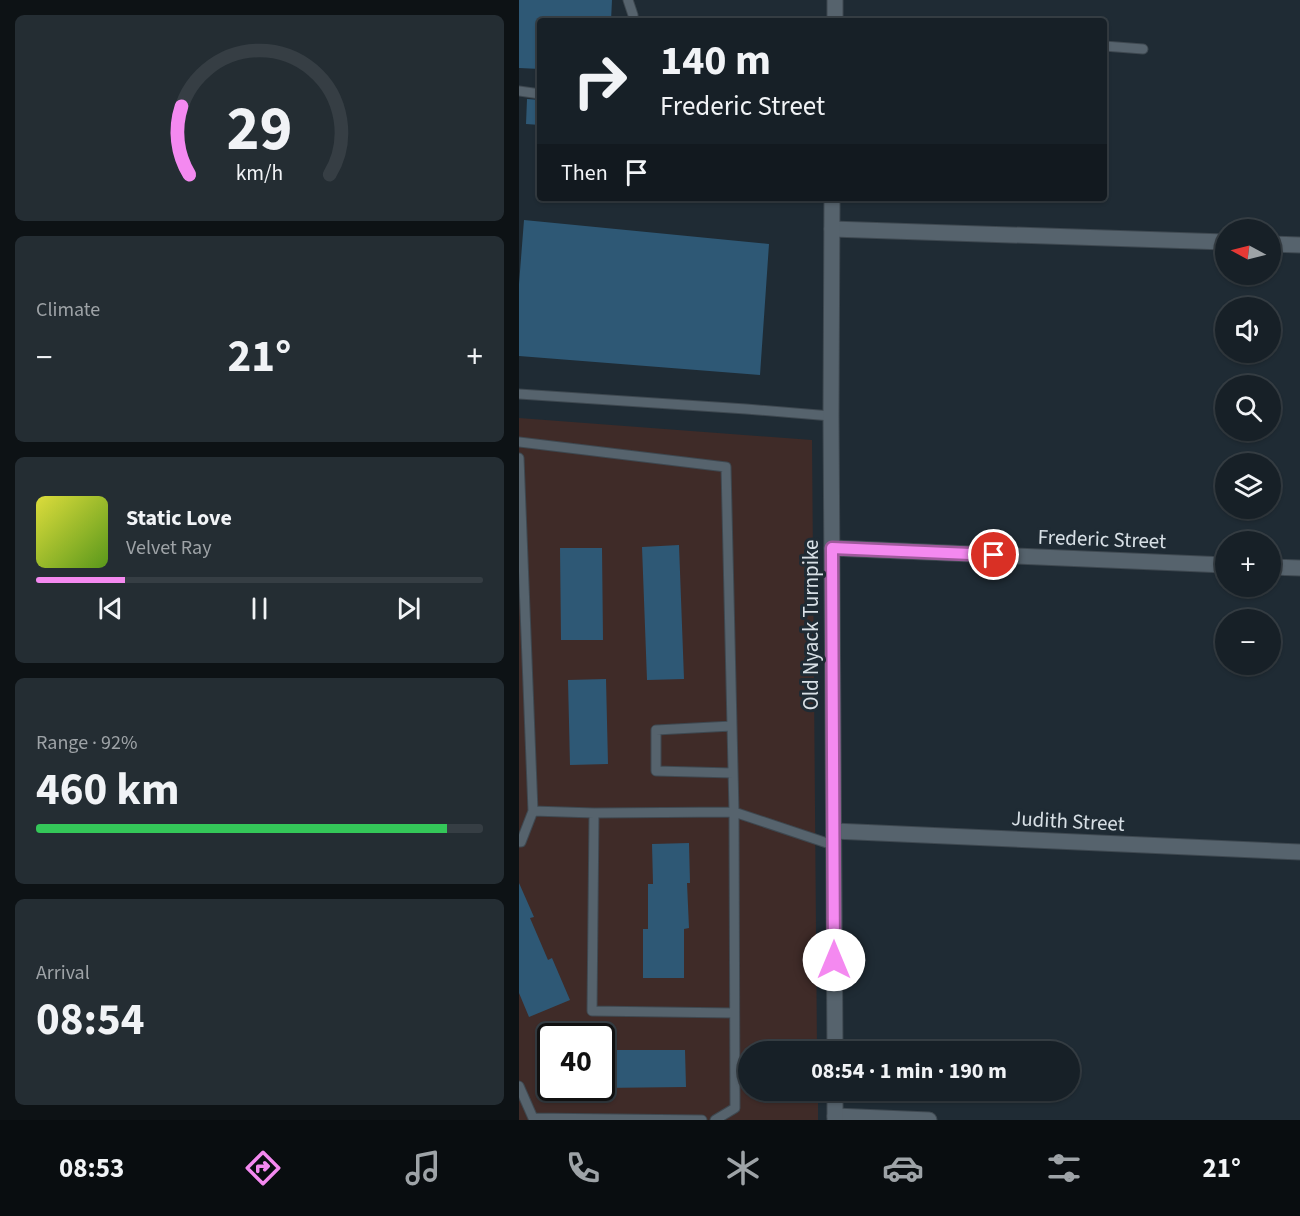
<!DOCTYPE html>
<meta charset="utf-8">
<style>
body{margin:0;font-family:"Source Sans 3",sans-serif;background:#242d33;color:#f1f3f6;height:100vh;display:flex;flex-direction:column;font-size:22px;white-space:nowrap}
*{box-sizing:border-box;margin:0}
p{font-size:20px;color:#9ea3a7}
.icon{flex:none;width:33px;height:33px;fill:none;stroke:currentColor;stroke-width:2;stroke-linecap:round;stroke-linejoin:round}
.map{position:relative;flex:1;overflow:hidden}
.drawer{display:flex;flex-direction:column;gap:15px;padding:15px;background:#0d1215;width:519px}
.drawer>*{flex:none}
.hud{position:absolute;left:18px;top:18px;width:570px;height:183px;border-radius:6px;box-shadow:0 2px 4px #0004,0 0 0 2px #363e44;background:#172027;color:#f1f3f6;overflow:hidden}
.needle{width:39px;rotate:277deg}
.controls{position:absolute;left:696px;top:219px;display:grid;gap:12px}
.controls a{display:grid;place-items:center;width:66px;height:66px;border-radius:50%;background:#172027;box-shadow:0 2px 4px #0004,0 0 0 2px #363e44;font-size:30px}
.speed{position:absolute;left:18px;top:1023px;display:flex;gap:12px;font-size:30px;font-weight:700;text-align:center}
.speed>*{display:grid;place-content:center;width:78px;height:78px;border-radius:50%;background:#172027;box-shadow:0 2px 4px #0004,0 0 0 2px #363e44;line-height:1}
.speed .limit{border:3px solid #111;border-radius:9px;background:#fff;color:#111}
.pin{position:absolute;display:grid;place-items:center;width:51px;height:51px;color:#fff;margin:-26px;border:3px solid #fff;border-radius:50%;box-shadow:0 2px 6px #0007}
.me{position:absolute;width:66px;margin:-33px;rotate:0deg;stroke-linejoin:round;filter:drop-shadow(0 0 4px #0008)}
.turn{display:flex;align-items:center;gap:21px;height:126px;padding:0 24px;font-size:27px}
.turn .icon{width:78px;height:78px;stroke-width:2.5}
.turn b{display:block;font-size:42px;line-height:51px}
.then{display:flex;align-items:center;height:57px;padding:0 24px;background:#0003;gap:12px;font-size:22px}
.big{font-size:45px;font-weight:700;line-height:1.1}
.drawer .widget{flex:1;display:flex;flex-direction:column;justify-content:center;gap:9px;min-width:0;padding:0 21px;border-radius:9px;background:#242d33}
.drawer .dial{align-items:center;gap:0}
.dial svg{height:156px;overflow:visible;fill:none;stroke:#363e44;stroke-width:7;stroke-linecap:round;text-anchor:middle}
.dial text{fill:#f1f3f6;stroke:none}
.song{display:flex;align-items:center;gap:18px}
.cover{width:72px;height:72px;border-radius:9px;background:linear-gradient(135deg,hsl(60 70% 55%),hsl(90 70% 35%))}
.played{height:6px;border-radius:3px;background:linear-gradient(90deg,#f489f0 20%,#363e44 20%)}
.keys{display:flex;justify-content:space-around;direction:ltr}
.heat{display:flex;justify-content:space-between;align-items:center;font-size:33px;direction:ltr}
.charge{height:9px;border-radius:4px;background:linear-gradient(90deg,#34c759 92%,#363e44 0)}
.trip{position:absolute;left:219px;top:1041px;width:342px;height:60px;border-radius:30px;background:#172027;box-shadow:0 2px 4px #0004,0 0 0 2px #363e44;font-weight:700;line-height:60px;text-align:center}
.menu{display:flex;height:96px;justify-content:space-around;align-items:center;background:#090d10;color:#9ea3a7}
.menu .icon{width:42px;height:42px}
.menu .current{color:#f489f0}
.menu b{font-size:27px;color:#f1f3f6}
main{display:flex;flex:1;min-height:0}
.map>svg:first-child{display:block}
.commercial{fill:#3f2b28;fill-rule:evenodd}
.building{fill:#2e5875}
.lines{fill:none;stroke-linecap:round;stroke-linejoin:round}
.lane-casing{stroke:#3e4850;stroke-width:11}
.street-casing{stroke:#3e4850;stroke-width:17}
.secondary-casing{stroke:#3e4850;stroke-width:17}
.lane{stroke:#56636d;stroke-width:9}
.street{stroke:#56636d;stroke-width:15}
.secondary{stroke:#56636d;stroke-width:15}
.route-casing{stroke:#9f599c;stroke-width:15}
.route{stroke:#f489f0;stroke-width:10}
.labels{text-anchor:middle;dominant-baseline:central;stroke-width:6;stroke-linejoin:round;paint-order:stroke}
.street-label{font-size:21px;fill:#d8e0e6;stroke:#1f2b34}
</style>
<main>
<section class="drawer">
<div class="widget dial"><svg viewBox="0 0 100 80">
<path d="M14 69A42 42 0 1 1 86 69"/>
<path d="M14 69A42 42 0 0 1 10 34" stroke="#f489f0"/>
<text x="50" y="56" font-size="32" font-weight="700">29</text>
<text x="50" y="72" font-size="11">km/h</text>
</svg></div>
<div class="widget"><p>Climate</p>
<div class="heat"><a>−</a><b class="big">21°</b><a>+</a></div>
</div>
<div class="widget">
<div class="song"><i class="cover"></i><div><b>Static Love</b><p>Velvet Ray</p></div></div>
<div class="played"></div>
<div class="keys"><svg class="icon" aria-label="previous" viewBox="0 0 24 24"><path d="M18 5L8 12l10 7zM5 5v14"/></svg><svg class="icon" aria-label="pause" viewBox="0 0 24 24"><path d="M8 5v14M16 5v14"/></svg><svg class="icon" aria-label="next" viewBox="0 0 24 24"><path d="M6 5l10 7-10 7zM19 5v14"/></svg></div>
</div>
<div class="widget"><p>Range · 92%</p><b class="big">460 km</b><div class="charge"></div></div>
<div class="widget"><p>Arrival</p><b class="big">08:54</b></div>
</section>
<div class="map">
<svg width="781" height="1120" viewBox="0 0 781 1120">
<rect width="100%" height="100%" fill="#1f2b34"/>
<path class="commercial" d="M0 418 293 440 298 1051 230 1052V1090L299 1091V1120H0ZM32 1036H82V1088H32Z"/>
<path class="building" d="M0 0H93L92 21H21V69L0 68Z
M8 99 21 100V125L7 124Z
M5 220 250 244 241 375 0 356V284Z
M160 545 165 679 128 680 123 547Z
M41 548H83L84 640H42Z
M87 679 89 764 51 765 49 680Z
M170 843 171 883H168L170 928 165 929V978H124V929H129V884H134L133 844Z
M0 883 15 917 11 918 29 960 33 958 51 1000 10 1017 0 993Z
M82 1050H166L167 1087 82 1088Z"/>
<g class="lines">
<g class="lane-casing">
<path id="lane" d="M109 0 114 15V21
M585 46 624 49
M0 91 21 94
M0 394 227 409 312 416
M0 442 207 467 215 812 216 1108 196 1120
M0 458 14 811 2 842H0
M213 726 137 730V771L214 773
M14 811 75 813 215 812 314 845
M75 813 73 1011 215 1013
M0 1086 14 1118 183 1120"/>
</g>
<g class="street-casing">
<path id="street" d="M313 229 706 242
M752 244 781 245
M313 548 706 565
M752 567 781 568
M315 831 781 852
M316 1116 410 1120"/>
</g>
<g class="secondary-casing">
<path id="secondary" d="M316 21V0
M313 198 312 416 316 1052
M316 1090V1120"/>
</g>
<use href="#lane" class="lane"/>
<use href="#street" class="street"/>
<use href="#secondary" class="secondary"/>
</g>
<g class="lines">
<g class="route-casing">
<path id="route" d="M315 960 313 548 475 555"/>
</g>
<use href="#route" class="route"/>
</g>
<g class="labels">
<g class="street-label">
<text transform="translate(583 539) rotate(2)">Frederic Street</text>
<text transform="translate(292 625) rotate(-90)">Old Nyack Turnpike</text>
<text transform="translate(549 821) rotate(3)">Judith Street</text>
</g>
</g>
</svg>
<div class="controls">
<a><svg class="needle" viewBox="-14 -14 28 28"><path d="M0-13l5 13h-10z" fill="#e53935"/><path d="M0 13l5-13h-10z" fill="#9ea3a7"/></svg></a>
<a><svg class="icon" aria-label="sound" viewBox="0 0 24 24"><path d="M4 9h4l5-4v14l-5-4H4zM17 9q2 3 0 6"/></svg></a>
<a><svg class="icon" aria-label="search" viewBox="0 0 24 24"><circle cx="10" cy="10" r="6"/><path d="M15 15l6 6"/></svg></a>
<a><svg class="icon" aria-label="layers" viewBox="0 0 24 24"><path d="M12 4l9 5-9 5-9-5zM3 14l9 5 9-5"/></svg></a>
<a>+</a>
<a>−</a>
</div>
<div class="speed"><div class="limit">40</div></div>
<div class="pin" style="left:475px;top:555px;background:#d93025"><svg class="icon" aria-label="arrive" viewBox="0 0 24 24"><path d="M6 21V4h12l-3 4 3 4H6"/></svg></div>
<svg class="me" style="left:315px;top:960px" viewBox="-20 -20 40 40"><circle r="19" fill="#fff"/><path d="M0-13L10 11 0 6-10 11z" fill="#f489f0"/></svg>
<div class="trip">08:54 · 1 min · 190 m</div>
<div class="hud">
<div class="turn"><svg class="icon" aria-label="right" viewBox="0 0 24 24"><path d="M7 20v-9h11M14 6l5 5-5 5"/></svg><div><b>140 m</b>Frederic Street</div></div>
<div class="then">Then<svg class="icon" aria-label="arrive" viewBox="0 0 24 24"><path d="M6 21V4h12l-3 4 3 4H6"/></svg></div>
</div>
</div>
</main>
<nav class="menu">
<b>08:53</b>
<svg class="icon current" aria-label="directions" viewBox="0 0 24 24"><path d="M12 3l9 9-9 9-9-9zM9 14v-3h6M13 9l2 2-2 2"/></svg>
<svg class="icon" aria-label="music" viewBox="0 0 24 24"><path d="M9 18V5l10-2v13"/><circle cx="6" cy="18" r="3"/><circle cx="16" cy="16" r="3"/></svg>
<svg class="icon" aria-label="phone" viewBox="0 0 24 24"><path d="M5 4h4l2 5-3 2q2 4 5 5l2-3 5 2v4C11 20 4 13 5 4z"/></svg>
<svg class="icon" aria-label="climate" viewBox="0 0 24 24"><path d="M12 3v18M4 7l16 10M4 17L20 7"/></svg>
<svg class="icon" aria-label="car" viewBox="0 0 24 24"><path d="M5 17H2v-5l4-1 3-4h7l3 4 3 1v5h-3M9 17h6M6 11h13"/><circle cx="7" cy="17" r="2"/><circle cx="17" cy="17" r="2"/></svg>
<svg class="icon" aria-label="filters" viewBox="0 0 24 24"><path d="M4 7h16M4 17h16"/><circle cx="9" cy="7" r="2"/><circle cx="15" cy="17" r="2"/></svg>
<b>21°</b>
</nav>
